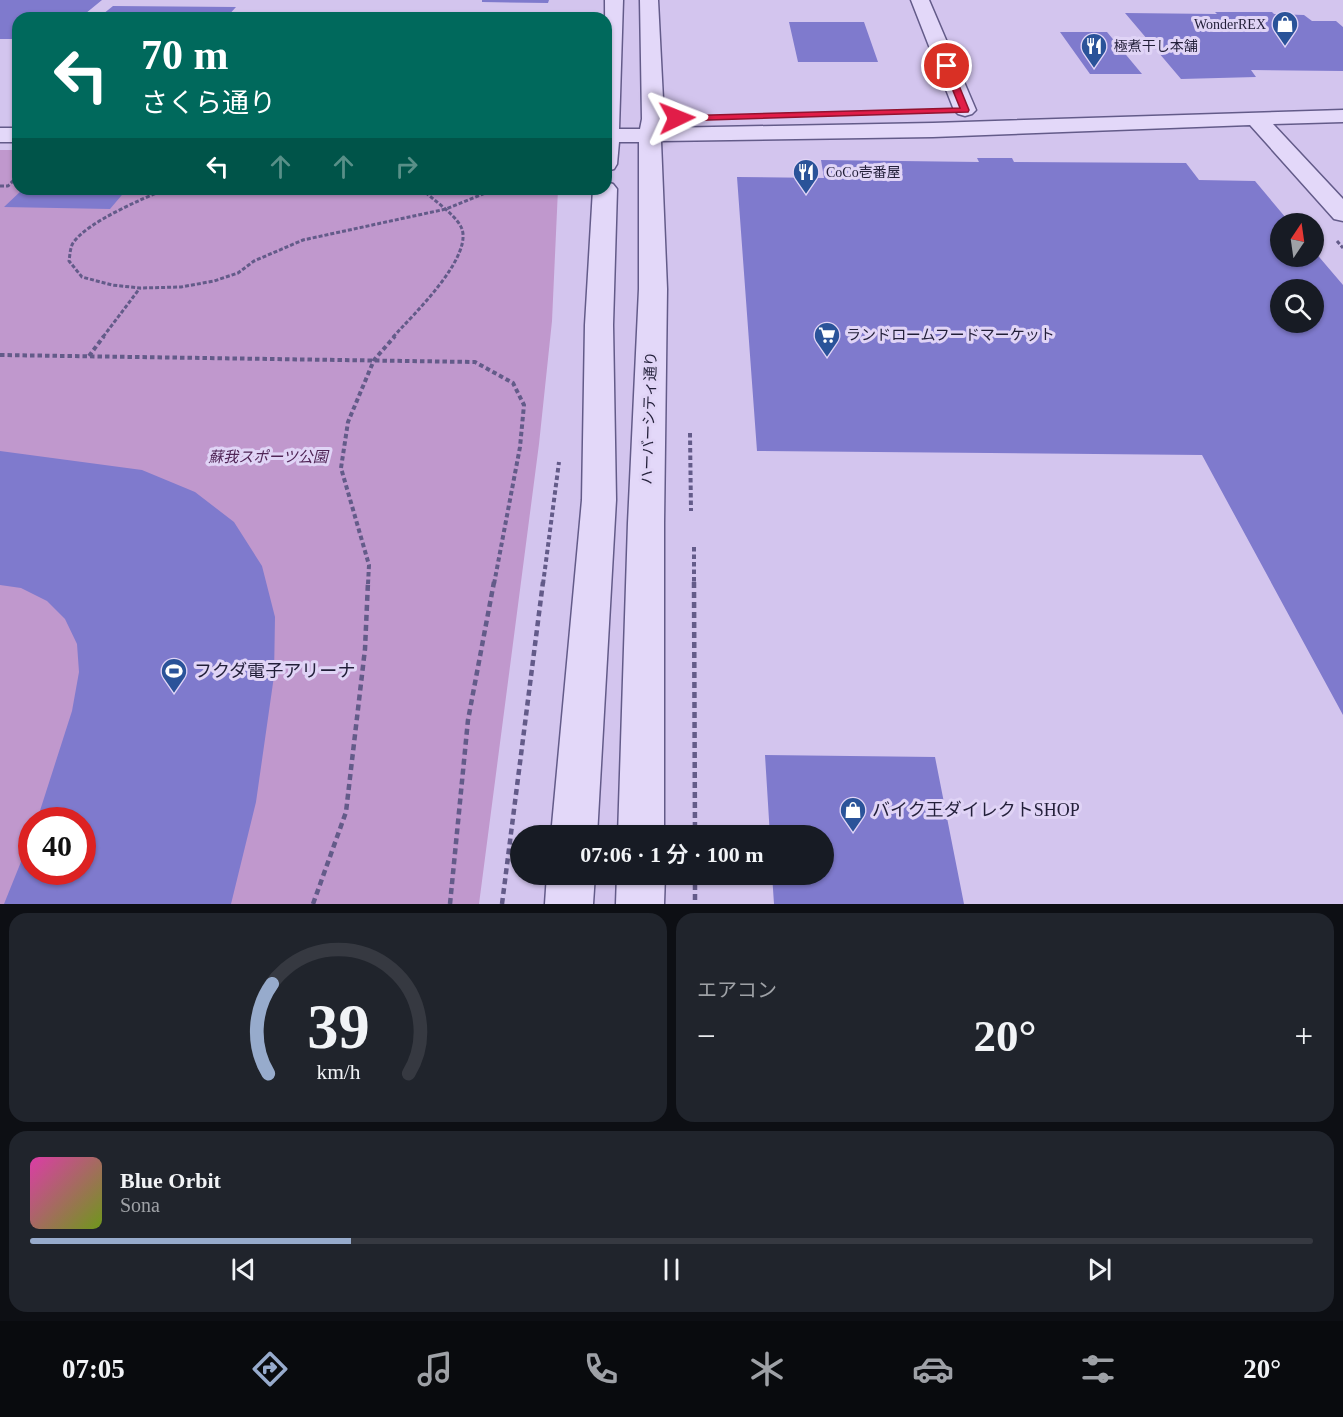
<!DOCTYPE html>
<html lang="ja">
<meta charset="utf-8">
<style>
body{margin:0;font-family:"Times New Roman","Noto Sans JP",serif;background:#20242c;color:#f1f3f6;height:100vh;display:flex;flex-direction:column;font-size:22px;white-space:nowrap}
*{box-sizing:border-box;margin:0}
p{font-size:20px;color:#9ea1a6}
.icon{flex:none;width:33px;height:33px;fill:none;stroke:currentColor;stroke-width:2;stroke-linecap:round;stroke-linejoin:round}
.map{position:relative;height:904px;overflow:hidden}
.sheet{display:flex;flex-direction:column;gap:9px;padding:9px;background:#0d0f14;flex:1}
.sheet>*{flex:none}
.top-card{position:absolute;left:12px;top:12px;width:600px;height:183px;border-radius:18px;box-shadow:0 2px 4px #0004;background:#00695c;color:#fff;overflow:hidden}
.needle{width:39px;rotate:13deg}
.buttons{position:absolute;left:1270px;top:213px;display:grid;gap:12px}
.buttons a{display:grid;place-items:center;width:54px;height:54px;border-radius:50%;background:#171b24;box-shadow:0 2px 4px #0004;font-size:30px}
.speed{position:absolute;left:18px;top:807px;display:flex;gap:12px;font-size:30px;font-weight:700;text-align:center}
.speed>*{display:grid;place-content:center;width:78px;height:78px;border-radius:50%;background:#171b24;box-shadow:0 2px 4px #0004;line-height:1}
.speed .limit{border:9px solid #d22;background:#fff;color:#111}
.pin{position:absolute;display:grid;place-items:center;width:51px;height:51px;color:#fff;margin:-26px;border:3px solid #fff;border-radius:50%;box-shadow:0 2px 6px #0007}
.me{position:absolute;width:66px;margin:-33px;rotate:88deg;stroke-linejoin:round;filter:drop-shadow(0 0 4px #0008)}
.turn{display:flex;align-items:center;gap:21px;height:126px;padding:0 30px;font-size:27px}
.turn .icon{width:78px;height:78px;stroke-width:2.5}
.turn b{display:block;font-size:42px;line-height:51px}
.lanes{display:flex;align-items:center;height:57px;padding:0 30px;background:#0003;justify-content:center;gap:30px;direction:ltr}
.lanes .off{opacity:.35}
.big{font-size:45px;font-weight:600;line-height:1.1}
.sheet .tile{flex:1;display:flex;flex-direction:column;justify-content:center;gap:9px;min-width:0;padding:0 21px;border-radius:18px;background:#20242c}
.sheet .dial{align-items:center;gap:0}
.dial svg{height:156px;overflow:visible;fill:none;stroke:#363941;stroke-width:7;stroke-linecap:round;text-anchor:middle}
.dial text{fill:#f1f3f6;stroke:none}
.song{display:flex;align-items:center;gap:18px}
.cover{width:72px;height:72px;border-radius:9px;background:linear-gradient(135deg,hsl(320 70% 55%),hsl(80 70% 35%))}
.played{height:6px;border-radius:3px;background:linear-gradient(90deg,#97abcc 25%,#363941 25%)}
.keys{display:flex;justify-content:space-around;direction:ltr}
.heat{display:flex;justify-content:space-between;align-items:center;font-size:33px;direction:ltr}
.sheet .tiles{flex:1;display:grid;gap:9px;grid-template-columns:1fr 1fr}
.tile:last-child{grid-column:span 2}
.trip{position:absolute;left:510px;top:825px;width:324px;height:60px;border-radius:30px;background:#171b24;box-shadow:0 2px 4px #0004;font-weight:600;line-height:60px;text-align:center}
.menu{display:flex;height:96px;justify-content:space-around;align-items:center;background:#090b0e;color:#9ea1a6}
.menu .icon{width:42px;height:42px}
.menu .selected{color:#97abcc}
.menu b{font-size:27px;color:#f1f3f6}
.map>svg:first-child{display:block}
.green{fill:#c098cd;fill-rule:evenodd}
.building{fill:#7f7acd;fill-rule:evenodd}
.lines{fill:none;stroke-linecap:round;stroke-linejoin:round}
.tertiary-casing{stroke:#635b89;stroke-width:3}
.path-far2{stroke:#635b89;stroke-width:3;stroke-dasharray:4 2;stroke-linecap:butt}
.path-far1{stroke:#635b89;stroke-width:4;stroke-dasharray:4.5 3;stroke-linecap:butt}
.path{stroke:#635b89;stroke-width:4.5;stroke-dasharray:6 4;stroke-linecap:butt}
.tertiary{fill:#e3d8f9;fill-rule:evenodd}
.route{fill:#e11d48;stroke:#92132f;stroke-width:1.5}
.labels{text-anchor:middle;dominant-baseline:central;stroke-width:6;stroke-linejoin:round;paint-order:stroke}
.far-poi-label{font-size:14px;fill:#221f39;stroke:#e0d4f6;text-anchor:start}
.poi-label{font-size:15px;fill:#221f39;stroke:#e0d4f6;text-anchor:start}
.street-label{font-size:15px;fill:#221f39;stroke:#e0d4f6}
.park-label{font-size:15px;font-style:italic;fill:#502556;stroke:#e0d4f6}
.near-poi-label{font-size:18px;fill:#221f39;stroke:#e0d4f6;text-anchor:start}
</style>
<div class="map">
<svg width="1343" height="904" viewBox="0 0 1343 904">
<rect width="100%" height="100%" fill="#d3c5ee"/>
<path class="green" d="M0 150H18V189H558L552 321 539 444 479 904H0ZM32 820H82V872H32Z"/>
<path class="building" d="M0 0H102L80 18H18V39H0Z
M482 0H549L548 3 482 2Z
M113 6 236 7 226 18H98Z
M1215 12H1272L1274 14 1304 15 1312 21H1336L1343 27V71L1251 70 1256 77 1181 79 1125 13 1217 14Z
M789 22H864L878 62H798Z
M1060 32H1107L1142 74H1090Z
M977 158H1012L1014 162 1186 163 1199 180 1255 181 1291 224H1281V256H1314V251L1343 285V715L1202 455 757 451 737 177 824 178 821 160 979 162ZM1281 290H1314V322H1281Z
M23 189H127L110 209 4 207Z
M0 451 142 470 195 492 234 522 262 566 275 617 274 676 256 802 231 904H4L31 837 32 872H82V820H37L72 711 79 672 77 644 65 619 47 601 21 588 0 585Z
M765 755 935 757 964 904H774L772 874H824V836H770Z"/>
<g class="lines">
<g class="tertiary-casing">
<path id="tertiary" d="M605 0H623L619 129H640L642 119 640 0H658L664 119 662 128 933 123 1343 110V122L1273 124 1343 199V221L1334 219 1250 125 933 137 661 141 667 289 664 523V836H618L628 523 639 289V142H619L617 164 614 169 606 171Z
M911 0H929L976 110 972 114 965 116 958 114 954 110Z
M0 128H18V142H0Z
M606 182 613 184 617 189 613 325 616 500 597 836H551L582 500 585 325 593 189H606Z
M547 874H595L593 904H545Z
M617 874H665L664 904H616Z"/>
</g>
<path class="path-far2" d="M0 186H8L18 176
M166 189C142 199 87 222 73 243 70 248 70 255 69 261L82 277 112 285 140 288 181 287 214 281 238 273 254 261 303 240 446 209 495 189
M1337 241 1343 248
M103 337 140 288
M393 337C412 316 478 253 460 225 453 213 432 199 422 189"/>
<path class="path-far1" d="M0 355 475 362 513 383 524 405 520 447 494 584
M89 356 104 336
M690 433 691 511
M694 547V584
M368 584 369 565 341 468 348 422 374 360 395 336
M543 584 559 462"/>
<path class="path" d="M694 582 695 836
M695 874V904
M313 904 346 812 365 649 368 582
M450 904 468 720 494 582
M502 904 543 582"/>
<use href="#tertiary" class="tertiary"/>
</g>
<path class="route" d="M947 64 951 66 969 110 968 112 677 121 672 118 677 116 960 108 943 66Z"/>
<defs>
<g id="shop-pin" transform="scale(1.35)"><path d="M0 17L-7.5 6A9.5 9.5 0 1 1 7.5 6Z" fill="#2a5399" stroke="#e0d4f6"/><path d="M-5-2.5h2.3a2.7 3.5 0 0 1 5.4 0H5L5.5 6h-11ZM-1.5-2.5h3a1.5 2.3 0 0 0-3 0Z" fill="#fff"/></g>
<g id="restaurant-pin" transform="scale(1.35)"><path d="M0 17L-7.5 6A9.5 9.5 0 1 1 7.5 6Z" fill="#2a5399" stroke="#e0d4f6"/><path d="M-5-6h1v4h1v-4h1v4h1v-4h1v5L-1.5 .5V6h-2V.5L-5-1ZM5-6V6H3V1.5H1.5Q1.5-4 5-6Z" fill="#fff"/></g>
<g id="supermarket-pin" transform="scale(1.35)"><path d="M0 17L-7.5 6A9.5 9.5 0 1 1 7.5 6Z" fill="#2a5399" stroke="#e0d4f6"/><path d="M-6-5.5h2.5l.6 2H6L4.5 2H-2.5L-4.4-4H-6ZM-1.5 3.2a1.3 1.3 0 1 0 .1 0ZM3 3.2a1.3 1.3 0 1 0 .1 0Z" fill="#fff"/></g>
<g id="stadium-pin" transform="scale(1.35)"><path d="M0 17L-7.5 6A9.5 9.5 0 1 1 7.5 6Z" fill="#2a5399" stroke="#e0d4f6"/><path d="M0-5a6.5 5 0 1 0 0 10a6.5 5 0 1 0 0-10ZM-3.5-1.8h7v3.6h-7Z" fill="#fff"/></g>
</defs>
<g fill-rule="evenodd">
<use href="#shop-pin" x="1285" y="24"/>
<use href="#restaurant-pin" x="1094" y="46"/>
<use href="#restaurant-pin" x="806" y="172"/>
<use href="#supermarket-pin" x="827" y="335"/>
<use href="#stadium-pin" x="174" y="671"/>
<use href="#shop-pin" x="853" y="810"/>
</g>
<g class="labels">
<g class="far-poi-label">
<text x="1266" y="24" text-anchor="end">WonderREX</text>
<text x="1114" y="46">極煮干し本舗</text>
<text x="826" y="172">CoCo壱番屋</text>
</g>
<g class="poi-label">
<text x="846" y="335">ランドロームフードマーケット</text>
</g>
<g class="street-label">
<text transform="translate(649 418) rotate(-88)">ハーバーシティ通り</text>
</g>
<g class="park-label">
<text x="268" y="457">蘇我スポーツ公園</text>
</g>
<g class="near-poi-label">
<text x="194" y="671">フクダ電子アリーナ</text>
<text x="872" y="810">バイク王ダイレクトSHOP</text>
</g>
</g>
</svg>
<div class="buttons">
<a><svg class="needle" viewBox="-14 -14 28 28"><path d="M0-13l5 13h-10z" fill="#e53935"/><path d="M0 13l5-13h-10z" fill="#9ea1a6"/></svg></a>
<a><svg class="icon" aria-label="search" viewBox="0 0 24 24"><circle cx="10" cy="10" r="6"/><path d="M15 15l6 6"/></svg></a>
</div>
<div class="speed"><div class="limit">40</div></div>
<div class="pin" style="left:947px;top:66px;background:#d93025"><svg class="icon" aria-label="arrive" viewBox="0 0 24 24"><path d="M6 21V4h12l-3 4 3 4H6"/></svg></div>
<svg class="me" style="left:677px;top:118px" viewBox="-20 -20 40 40"><path d="M0-17L14 15 0 8-14 15z" fill="#e11d48" stroke="#fff" stroke-width="4"/></svg>
<div class="trip">07:06 · 1 分 · 100 m</div>
<div class="top-card">
<div class="turn"><svg class="icon" aria-label="left" viewBox="0 0 24 24"><path d="M17 20v-9H6M10 6l-5 5 5 5"/></svg><div><b>70 m</b>さくら通り</div></div>
<div class="lanes"><svg class="icon" aria-label="left" viewBox="0 0 24 24"><path d="M17 20v-9H6M10 6l-5 5 5 5"/></svg><svg class="icon off" aria-label="ahead" viewBox="0 0 24 24"><path d="M12 20V5M6 11l6-6 6 6"/></svg><svg class="icon off" aria-label="ahead" viewBox="0 0 24 24"><path d="M12 20V5M6 11l6-6 6 6"/></svg><svg class="icon off" aria-label="right" viewBox="0 0 24 24"><path d="M7 20v-9h11M14 6l5 5-5 5"/></svg></div>
</div>
</div>
<section class="sheet">
<div class="tiles">
<div class="tile dial"><svg viewBox="0 0 100 80">
<path d="M14 69A42 42 0 1 1 86 69"/>
<path d="M14 69A42 42 0 0 1 16 23" stroke="#97abcc"/>
<text x="50" y="56" font-size="32" font-weight="700">39</text>
<text x="50" y="72" font-size="11">km/h</text>
</svg></div>
<div class="tile"><p>エアコン</p>
<div class="heat"><a>−</a><b class="big">20°</b><a>+</a></div>
</div>
<div class="tile">
<div class="song"><i class="cover"></i><div><b>Blue Orbit</b><p>Sona</p></div></div>
<div class="played"></div>
<div class="keys"><svg class="icon" aria-label="previous" viewBox="0 0 24 24"><path d="M18 5L8 12l10 7zM5 5v14"/></svg><svg class="icon" aria-label="pause" viewBox="0 0 24 24"><path d="M8 5v14M16 5v14"/></svg><svg class="icon" aria-label="next" viewBox="0 0 24 24"><path d="M6 5l10 7-10 7zM19 5v14"/></svg></div>
</div>
</div>
</section>
<nav class="menu">
<b>07:05</b>
<svg class="icon selected" aria-label="directions" viewBox="0 0 24 24"><path d="M12 3l9 9-9 9-9-9zM9 14v-3h6M13 9l2 2-2 2"/></svg>
<svg class="icon" aria-label="music" viewBox="0 0 24 24"><path d="M9 18V5l10-2v13"/><circle cx="6" cy="18" r="3"/><circle cx="16" cy="16" r="3"/></svg>
<svg class="icon" aria-label="phone" viewBox="0 0 24 24"><path d="M5 4h4l2 5-3 2q2 4 5 5l2-3 5 2v4C11 20 4 13 5 4z"/></svg>
<svg class="icon" aria-label="climate" viewBox="0 0 24 24"><path d="M12 3v18M4 7l16 10M4 17L20 7"/></svg>
<svg class="icon" aria-label="car" viewBox="0 0 24 24"><path d="M5 17H2v-5l4-1 3-4h7l3 4 3 1v5h-3M9 17h6M6 11h13"/><circle cx="7" cy="17" r="2"/><circle cx="17" cy="17" r="2"/></svg>
<svg class="icon" aria-label="filters" viewBox="0 0 24 24"><path d="M4 7h16M4 17h16"/><circle cx="9" cy="7" r="2"/><circle cx="15" cy="17" r="2"/></svg>
<b>20°</b>
</nav>
